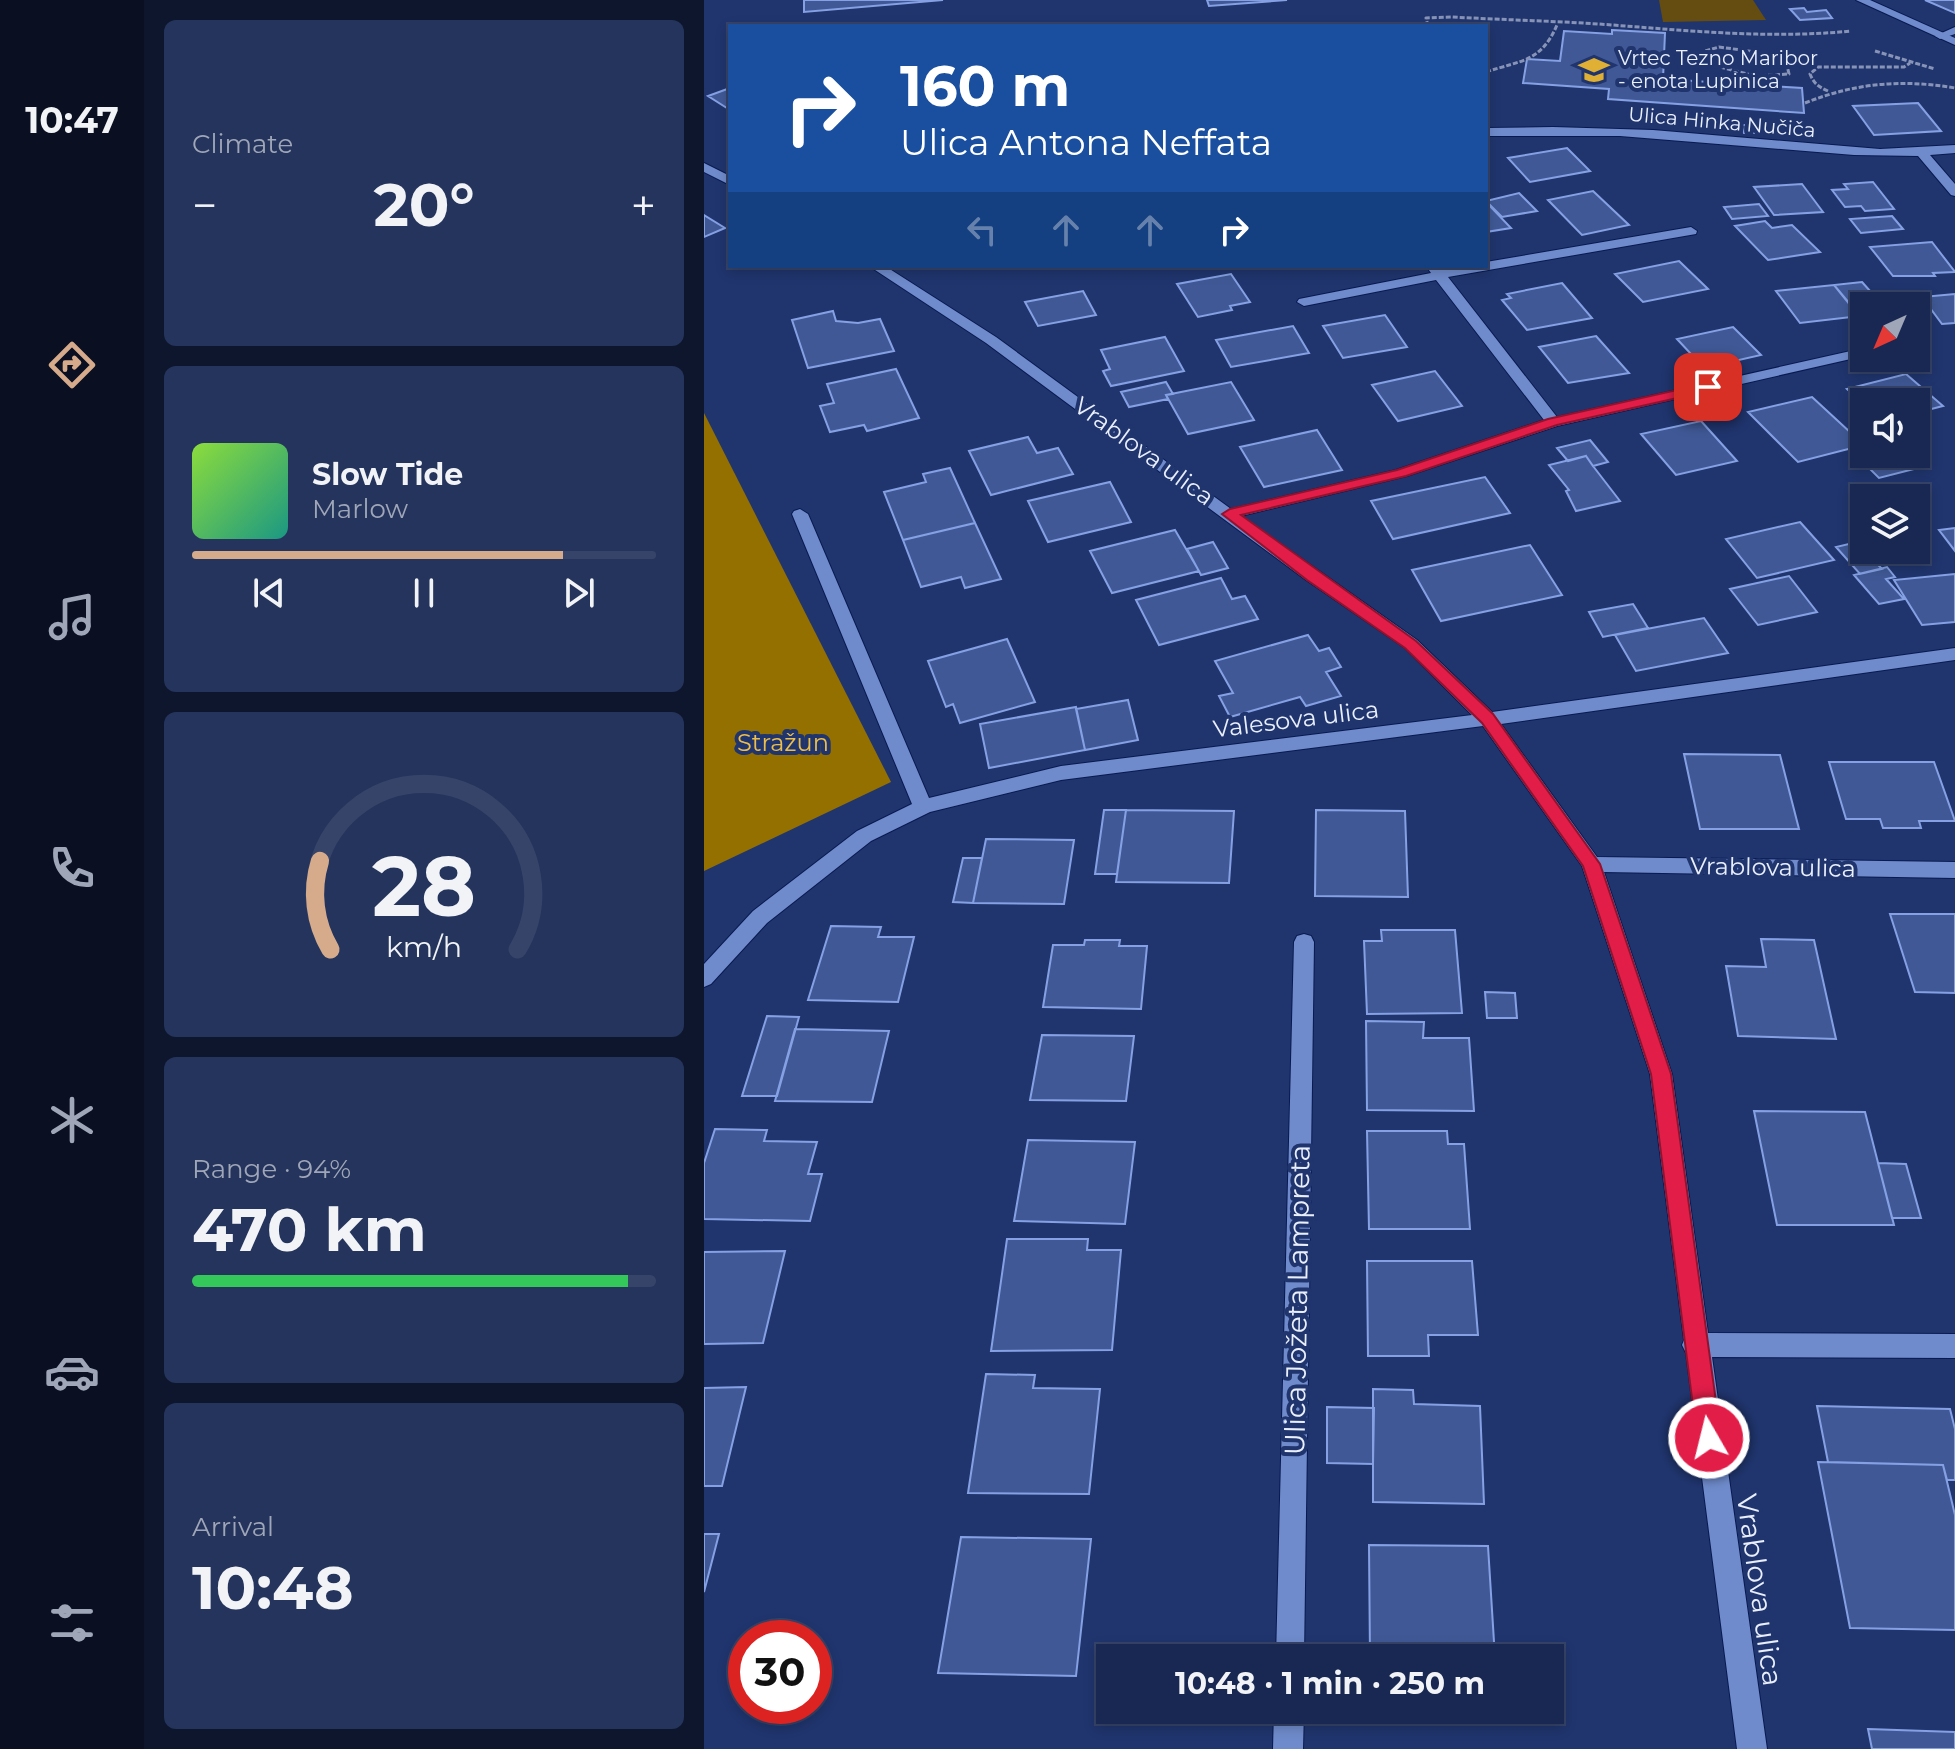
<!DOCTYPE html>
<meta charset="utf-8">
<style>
body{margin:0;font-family:Montserrat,sans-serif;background:#25345c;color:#f1f3f6;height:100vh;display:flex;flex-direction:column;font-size:30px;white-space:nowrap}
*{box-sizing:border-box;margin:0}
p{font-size:26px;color:#9fa6b8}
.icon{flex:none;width:44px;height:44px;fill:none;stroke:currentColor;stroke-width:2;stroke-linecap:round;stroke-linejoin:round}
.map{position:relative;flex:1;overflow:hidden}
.drawer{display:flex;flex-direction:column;gap:20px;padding:20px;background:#0d162d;width:560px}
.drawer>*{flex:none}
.hud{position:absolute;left:24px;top:24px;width:760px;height:244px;border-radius:0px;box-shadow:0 4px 12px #0003,0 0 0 2px #364469;background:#1a4fa0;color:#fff;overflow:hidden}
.needle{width:52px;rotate:224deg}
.fabs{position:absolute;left:1146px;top:292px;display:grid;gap:16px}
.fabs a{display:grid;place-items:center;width:80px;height:80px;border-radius:0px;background:#182852;box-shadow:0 4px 12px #0003,0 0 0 2px #364469;font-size:40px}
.speed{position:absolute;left:24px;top:1620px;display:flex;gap:16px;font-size:40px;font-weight:700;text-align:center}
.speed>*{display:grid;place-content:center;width:104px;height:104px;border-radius:50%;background:#182852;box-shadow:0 4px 12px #0003,0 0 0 2px #364469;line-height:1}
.speed .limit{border:12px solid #d22;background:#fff;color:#111}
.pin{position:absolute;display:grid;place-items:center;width:68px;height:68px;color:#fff;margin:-34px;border-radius:16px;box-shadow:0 4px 12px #0006}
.me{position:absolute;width:88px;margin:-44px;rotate:352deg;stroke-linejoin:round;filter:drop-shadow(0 0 6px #0008)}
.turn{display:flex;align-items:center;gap:28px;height:168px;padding:0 40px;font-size:36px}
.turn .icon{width:104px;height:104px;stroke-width:2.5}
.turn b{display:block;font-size:56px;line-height:68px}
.lanes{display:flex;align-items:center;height:76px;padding:0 40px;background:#0003;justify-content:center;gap:40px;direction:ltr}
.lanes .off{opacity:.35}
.big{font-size:60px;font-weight:700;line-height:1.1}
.drawer .tile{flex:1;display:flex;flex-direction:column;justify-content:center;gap:12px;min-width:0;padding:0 28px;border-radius:12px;background:#25345c}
.drawer .dial{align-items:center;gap:0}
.dial svg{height:208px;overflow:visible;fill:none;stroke:#364469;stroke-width:7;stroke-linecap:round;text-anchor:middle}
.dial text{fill:#f1f3f6;stroke:none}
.song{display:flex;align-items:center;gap:24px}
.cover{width:96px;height:96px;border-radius:12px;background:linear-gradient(135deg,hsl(90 70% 55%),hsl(170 70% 35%))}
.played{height:8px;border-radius:4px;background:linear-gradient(90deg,#d6ab8b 80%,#364469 80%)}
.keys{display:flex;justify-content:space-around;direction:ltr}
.heat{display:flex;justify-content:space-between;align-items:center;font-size:44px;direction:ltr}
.charge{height:12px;border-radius:6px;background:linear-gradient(90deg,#34c759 94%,#364469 0)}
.trip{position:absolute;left:392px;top:1644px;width:468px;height:80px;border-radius:0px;background:#182852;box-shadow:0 4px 12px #0003,0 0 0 2px #364469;font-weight:700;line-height:80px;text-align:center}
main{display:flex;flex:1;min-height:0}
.menu{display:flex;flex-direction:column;width:144px;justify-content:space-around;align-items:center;background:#0a1021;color:#9fa6b8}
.menu .icon{width:56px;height:56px}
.menu .current{color:#d6ab8b}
.menu b{font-size:36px;color:#f1f3f6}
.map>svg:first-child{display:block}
.green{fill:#654d11}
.forest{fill:#947000}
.building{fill:#405996;stroke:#85a1e4;stroke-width:2}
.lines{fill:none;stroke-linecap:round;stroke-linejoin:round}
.minor-casing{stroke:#091a51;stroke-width:2}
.tertiary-casing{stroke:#091a51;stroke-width:2}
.path{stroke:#8794b7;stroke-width:3;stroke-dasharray:5 2;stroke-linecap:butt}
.minor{fill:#6f8bcb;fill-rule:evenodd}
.tertiary{fill:#6f8bcb;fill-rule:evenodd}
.route{fill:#e11d48;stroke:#92132f;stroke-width:2}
.labels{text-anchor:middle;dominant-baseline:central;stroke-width:8;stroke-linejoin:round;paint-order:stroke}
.far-poi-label{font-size:20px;fill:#e9effd;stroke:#20356e;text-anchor:start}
.far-street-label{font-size:20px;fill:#e9effd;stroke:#20356e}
.street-label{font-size:24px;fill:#e9effd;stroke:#20356e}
.park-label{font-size:24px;fill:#edbe4a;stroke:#20356e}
.near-street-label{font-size:28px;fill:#e9effd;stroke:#20356e}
</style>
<main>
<nav class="menu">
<b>10:47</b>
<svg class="icon current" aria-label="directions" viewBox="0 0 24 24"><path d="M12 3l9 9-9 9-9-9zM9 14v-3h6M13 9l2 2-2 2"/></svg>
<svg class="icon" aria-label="music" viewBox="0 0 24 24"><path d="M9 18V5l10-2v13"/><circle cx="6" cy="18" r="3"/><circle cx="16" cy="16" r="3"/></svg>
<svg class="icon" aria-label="phone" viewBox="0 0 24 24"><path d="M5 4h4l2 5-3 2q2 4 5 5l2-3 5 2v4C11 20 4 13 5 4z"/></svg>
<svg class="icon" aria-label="climate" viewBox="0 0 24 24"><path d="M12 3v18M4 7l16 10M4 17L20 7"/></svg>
<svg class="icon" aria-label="car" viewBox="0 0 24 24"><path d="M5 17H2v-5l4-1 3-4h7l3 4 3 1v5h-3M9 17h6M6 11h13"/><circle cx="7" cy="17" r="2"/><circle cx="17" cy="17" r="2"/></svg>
<svg class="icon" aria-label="filters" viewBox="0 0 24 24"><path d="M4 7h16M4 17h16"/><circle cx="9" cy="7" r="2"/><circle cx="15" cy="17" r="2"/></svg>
</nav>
<section class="drawer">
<div class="tile"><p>Climate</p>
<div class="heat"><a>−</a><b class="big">20°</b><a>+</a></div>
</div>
<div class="tile">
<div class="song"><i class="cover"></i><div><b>Slow Tide</b><p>Marlow</p></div></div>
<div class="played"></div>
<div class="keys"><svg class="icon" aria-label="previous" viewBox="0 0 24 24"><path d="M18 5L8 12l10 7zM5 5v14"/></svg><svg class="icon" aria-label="pause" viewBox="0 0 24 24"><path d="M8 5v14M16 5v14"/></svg><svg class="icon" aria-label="next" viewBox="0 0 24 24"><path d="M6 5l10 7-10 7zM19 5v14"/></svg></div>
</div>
<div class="tile dial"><svg viewBox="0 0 100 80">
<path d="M14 69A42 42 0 1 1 86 69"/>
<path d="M14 69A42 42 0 0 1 10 35" stroke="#d6ab8b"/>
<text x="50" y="56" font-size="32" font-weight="700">28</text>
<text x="50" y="72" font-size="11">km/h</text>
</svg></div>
<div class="tile"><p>Range · 94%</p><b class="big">470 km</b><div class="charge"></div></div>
<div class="tile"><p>Arrival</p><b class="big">10:48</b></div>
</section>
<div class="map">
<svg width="1251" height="1749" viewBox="0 0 1251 1749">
<rect width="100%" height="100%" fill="#20356e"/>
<path class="green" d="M955 0H1049L1062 20 959 22Z"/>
<path class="forest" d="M0 413 187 782 0 871Z"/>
<path class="building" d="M100 0H239L100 12Z
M503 0H583L505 6Z
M1221 0H1251V13Z
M1100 8 1103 12 1122 10 1128 18 1096 20 1086 9Z
M908 30 961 33 959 79 1098 88 1100 113 904 99 905 89 819 83 823 59 856 61 860 31 908 34Z
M26 88V110L4 96Z
M1214 103 1237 131 1170 135 1149 106Z
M1037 125H1057L1061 133H1040Z
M863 148 886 171 826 182 804 158Z
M1169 182 1190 209 1161 211 1157 206 1141 207 1128 190 1144 189 1140 184Z
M1098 184 1119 212 1070 215 1050 187Z
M889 191 925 225 878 235 844 200Z
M815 193 833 211 798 217 782 201Z
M782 204H784L807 228 782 232Z
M1055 204 1064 216 1028 219 1020 207Z
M0 215 21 228 0 237Z
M1188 216 1199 229 1157 233 1146 219Z
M1061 221 1068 228 1088 225 1116 252 1064 260 1031 226Z
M1228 242 1251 272 1229 273 1231 276H1189L1166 247Z
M975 261 1004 289 939 302 911 274Z
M527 274 546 302 526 306 528 310 494 317 473 284Z
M1158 282 1175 301 1146 305 1130 285Z
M858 283 888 318 823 330 798 300 807 298 803 294Z
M1130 285 1156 316 1096 323 1072 291Z
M379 291 392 315 334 326 321 302Z
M1251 294V323L1238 324 1218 297Z
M129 311 132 321 154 323 176 319 190 351 104 368 88 320Z
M681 315 703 347 639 358 619 326Z
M589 326 605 353 527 367 512 340Z
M1029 327 1057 355 1000 368 973 339Z
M892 336 925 373 864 383 835 347Z
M461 337 480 371 407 386 399 371 406 369 397 350Z
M192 369 215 418 163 431 160 425 126 432 116 406 130 403 123 384Z
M731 371 758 406 694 421 668 385Z
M1202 374 1239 406 1212 413V402L1160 404 1143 389Z
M462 382 469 394 462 395 464 399 425 407 417 392Z
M527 382 550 420 484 434 462 395Z
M1108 397 1160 445 1094 462 1044 412Z
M997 421 1033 461 972 475 937 434Z
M613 430 638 470 560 487 536 447Z
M324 437 333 453 354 448 369 474 287 495 265 451Z
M886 440 904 462 889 466 882 456 864 461 853 448Z
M1160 448V454H1193L1210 469 1175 478 1148 451Z
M882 456 889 466 916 501 872 511 862 491 865 490 845 465Z
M246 468 271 523 199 540 180 492 222 482 219 474Z
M781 477 806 513 689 539 667 501Z
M406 482 427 522 344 542 324 501Z
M1096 522 1130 560 1053 578 1022 539Z
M271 523 297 579 261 588 257 577 217 587 199 540Z
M1251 528V551L1235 530Z
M471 530 495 571 408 593 386 551Z
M509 542 524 568 497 575 483 549Z
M1153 542 1160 550 1178 569 1156 574 1132 547Z
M826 545 858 595 737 621 708 570Z
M1183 567 1191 577 1182 579 1200 599 1175 604 1150 575Z
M1251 574V622L1218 625 1190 580Z
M1085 576 1113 612 1054 625 1026 589Z
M517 578 528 599 541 596 554 619 455 645 432 600Z
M929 604 944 628 899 637 885 612Z
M1000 618 1024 653 932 671 911 635Z
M604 635 615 651 625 648 637 667 622 672 637 696 602 706 596 697 526 717 515 696 529 693 511 661Z
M303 639 331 702 256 723 249 704 242 707 224 661Z
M424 700 434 740 381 750 372 709Z
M372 707 381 750 285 768 276 724Z
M980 754 1076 755 1095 829H996Z
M1125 762H1230L1251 821H1215L1217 828H1179L1176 819H1142Z
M400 810H422L413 874H391Z
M422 810 530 811 525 883 412 882Z
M612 810 701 811 704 897 611 896Z
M282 839 370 840 360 904 269 903Z
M259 858H278L269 903 249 902Z
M1186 914H1251V993L1211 992Z
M127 926 177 927 174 937H210L194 1002 104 1000Z
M677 930H751L758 1013 663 1014 660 941H678Z
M1057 939 1110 940 1132 1039 1034 1036 1022 966 1062 967Z
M381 940H416L415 946H443L437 1009 339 1007 349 945H380Z
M781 992 811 993 813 1018H783Z
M63 1016 95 1017 73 1096H38Z
M662 1021 720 1022 719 1038H765L770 1111 663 1110Z
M91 1029 185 1031 168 1102 71 1101Z
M338 1035 430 1036 422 1101 326 1100Z
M1050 1111 1161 1112 1190 1225H1073Z
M11 1129 63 1130 60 1141 113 1142 104 1174H118L106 1221 0 1219V1163Z
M663 1131H743L744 1144H760L766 1229H665Z
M324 1140 431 1142 421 1224 310 1221Z
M1174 1163 1202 1164 1217 1218H1188Z
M303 1239H384L383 1250H417L408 1350 287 1351Z
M81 1251 59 1343 0 1344V1252Z
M663 1261H768L774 1335H724L725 1356H664Z
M282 1374 331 1375 329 1388 396 1389 385 1494 264 1493Z
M42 1387 18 1486H0V1388Z
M669 1389 709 1390 710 1404 776 1406 780 1504 669 1502Z
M1113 1406 1246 1409 1251 1429V1480H1243L1239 1465 1124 1462Z
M623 1407 670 1408 669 1464 623 1463Z
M1114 1462 1239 1465 1251 1515V1630L1146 1628Z
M0 1534H15L0 1592Z
M257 1537 387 1539 372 1676 234 1673Z
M665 1545 784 1546 791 1658H666Z
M1164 1729 1251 1732V1749H1168Z"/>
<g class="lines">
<g class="minor-casing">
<path id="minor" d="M1251 27V34L1236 39 1231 36Z
M849 127 949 130 1176 149 1251 145V153L1226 155 1251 184V196L1247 195 1214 156 1150 155 916 136H782V128Z
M0 163 26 176V185L0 172Z
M987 227 993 231 992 234 744 277 853 417 1160 348V356L853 426 703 476 537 516 713 640 788 712 1251 648V660L797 724 893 857 1251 862V878L900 872 968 1074 1004 1333 1251 1334V1358L1008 1357 1063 1749H1033L982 1353 978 1345 980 1340 946 1074 878 866 779 726 357 780 226 812 167 841 63 923 7 984 0 987V964L49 911 153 831 208 804 88 514 90 511 96 509 104 514 225 798 357 766 768 715 701 648 602 580 282 343 165 266H181L292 337 527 509 692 470 840 420 732 280 600 306 593 302 595 299 727 273 722 266H736L739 270 782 266V262Z
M600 934 607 936 610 942 600 1658H572L590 942 593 936Z
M570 1710H600L599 1749H569Z"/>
</g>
<g class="tertiary-casing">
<path id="tertiary" d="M1152 0H1166L1251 38V45Z"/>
</g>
<path class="path" d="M724 26 722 18 748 17C801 20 855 21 908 25 988 31 1067 39 1147 31
M1015 47 1052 52 1082 61 1085 74 1051 76 997 62 994 53Z
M1171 51 1231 69
M1082 61 1104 58 1114 67
M782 72C818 60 837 62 853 25
M1124 91C1115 87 1110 84 1106 74L1114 67H1200L1206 63
M1101 103C1151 83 1198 79 1251 88"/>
<use href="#minor" class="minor"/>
<use href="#tertiary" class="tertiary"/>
</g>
<path class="route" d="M1004 383 1011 387 1009 390 853 425 702 476 537 515 712 641 789 714 896 864 967 1074 1017 1438 1013 1446 1005 1450 996 1446 993 1438 947 1074 879 866 778 723 701 648 603 580 518 514 526 509 693 470 844 419Z"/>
<defs>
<g id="school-bare" transform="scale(2.4)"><path d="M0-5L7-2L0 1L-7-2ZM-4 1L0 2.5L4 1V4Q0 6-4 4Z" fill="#e0b034" stroke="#20356e" stroke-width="2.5" paint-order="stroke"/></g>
</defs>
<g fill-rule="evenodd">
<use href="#school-bare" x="890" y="70"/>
</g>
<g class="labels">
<g class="far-poi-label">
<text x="914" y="58">Vrtec Tezno Maribor<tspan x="914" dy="23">- enota Lupinica</tspan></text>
</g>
<g class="far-street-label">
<text transform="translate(1018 122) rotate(5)">Ulica Hinka Nučiča</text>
</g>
<g class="street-label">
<text transform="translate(440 451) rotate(36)">Vrablova ulica</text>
<text transform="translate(592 719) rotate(-7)">Valesova ulica</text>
<text transform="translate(1069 867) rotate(1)">Vrablova ulica</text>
</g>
<g class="park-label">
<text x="79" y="742">Stražun</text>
</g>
<g class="near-street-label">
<text transform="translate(593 1300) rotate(-89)">Ulica Jožeta Lampreta</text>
<text transform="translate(1056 1590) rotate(82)">Vrablova ulica</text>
</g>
</g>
</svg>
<div class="fabs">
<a><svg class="needle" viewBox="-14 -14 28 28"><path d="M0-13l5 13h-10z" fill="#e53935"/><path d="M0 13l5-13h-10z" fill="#9fa6b8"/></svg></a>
<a><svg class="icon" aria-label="sound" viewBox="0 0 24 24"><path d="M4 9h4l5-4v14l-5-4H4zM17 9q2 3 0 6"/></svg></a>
<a><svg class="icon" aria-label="layers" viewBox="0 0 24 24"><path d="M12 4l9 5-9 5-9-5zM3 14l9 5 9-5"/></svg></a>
</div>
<div class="speed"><div class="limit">30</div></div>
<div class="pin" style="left:1004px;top:387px;background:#d93025"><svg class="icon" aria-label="arrive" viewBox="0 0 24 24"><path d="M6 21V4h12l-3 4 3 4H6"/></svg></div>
<svg class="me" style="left:1005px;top:1438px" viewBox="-20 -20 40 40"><circle r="17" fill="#e11d48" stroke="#fff" stroke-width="3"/><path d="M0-11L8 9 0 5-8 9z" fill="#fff"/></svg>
<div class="trip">10:48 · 1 min · 250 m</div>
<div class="hud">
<div class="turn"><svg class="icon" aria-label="right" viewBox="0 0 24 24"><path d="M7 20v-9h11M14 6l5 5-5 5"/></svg><div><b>160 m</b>Ulica Antona Neffata</div></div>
<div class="lanes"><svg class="icon off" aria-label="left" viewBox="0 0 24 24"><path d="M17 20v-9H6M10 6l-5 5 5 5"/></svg><svg class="icon off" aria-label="ahead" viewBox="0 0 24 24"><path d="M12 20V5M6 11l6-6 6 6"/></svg><svg class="icon off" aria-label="ahead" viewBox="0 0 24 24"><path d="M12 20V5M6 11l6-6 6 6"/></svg><svg class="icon" aria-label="right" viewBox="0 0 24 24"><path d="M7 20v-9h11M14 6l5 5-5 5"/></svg></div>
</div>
</div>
</main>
